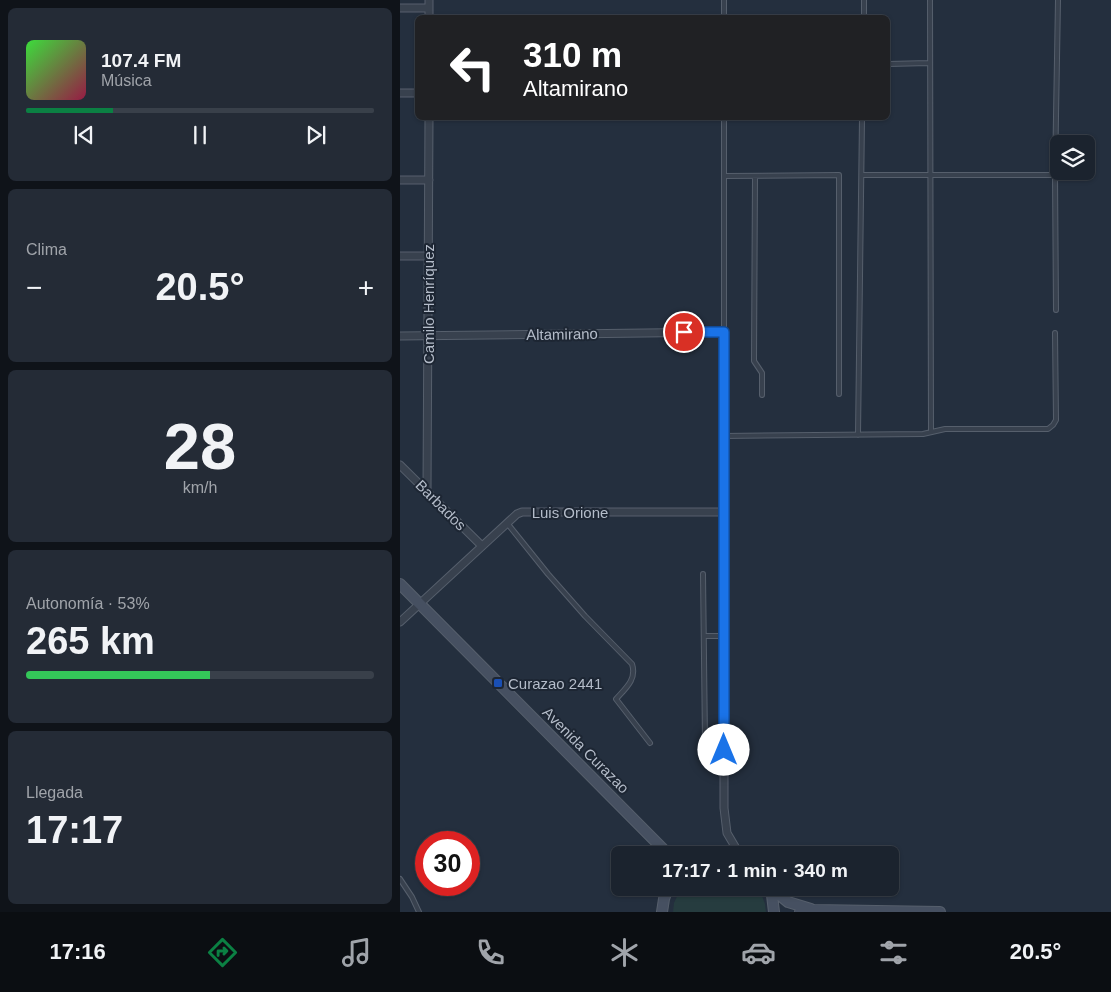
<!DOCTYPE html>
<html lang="es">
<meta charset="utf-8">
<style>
body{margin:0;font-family:Helvetica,sans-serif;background:#242b36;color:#f1f3f6;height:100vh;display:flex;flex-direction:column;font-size:19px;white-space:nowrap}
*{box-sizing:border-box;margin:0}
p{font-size:16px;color:#a0a4aa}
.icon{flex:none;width:28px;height:28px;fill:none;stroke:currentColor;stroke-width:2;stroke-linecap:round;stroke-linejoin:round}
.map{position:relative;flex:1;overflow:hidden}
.side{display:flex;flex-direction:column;gap:8px;padding:8px;background:#0f1319;width:400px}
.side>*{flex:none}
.hud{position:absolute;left:15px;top:15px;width:475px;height:105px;border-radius:8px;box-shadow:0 1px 4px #0004,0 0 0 1px #39404a;background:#202124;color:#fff;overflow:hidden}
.buttons{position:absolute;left:650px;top:135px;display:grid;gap:10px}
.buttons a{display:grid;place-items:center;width:45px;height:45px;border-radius:8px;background:#1b232e;box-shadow:0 1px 4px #0004,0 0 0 1px #39404a;font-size:25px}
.speed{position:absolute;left:15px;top:831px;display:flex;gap:10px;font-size:25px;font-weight:700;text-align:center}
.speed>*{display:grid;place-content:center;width:65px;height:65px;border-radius:50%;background:#1b232e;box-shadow:0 1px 4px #0004,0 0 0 1px #39404a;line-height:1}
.speed .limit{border:8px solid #d22;background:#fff;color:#111}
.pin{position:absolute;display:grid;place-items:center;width:42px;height:42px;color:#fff;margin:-21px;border:2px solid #fff;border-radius:50%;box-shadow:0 1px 5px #0007}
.me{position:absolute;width:55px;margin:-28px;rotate:0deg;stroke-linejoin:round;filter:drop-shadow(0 0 4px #0008)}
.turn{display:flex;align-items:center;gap:18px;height:105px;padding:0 25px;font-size:22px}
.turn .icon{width:65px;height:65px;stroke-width:2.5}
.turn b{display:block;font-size:35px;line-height:42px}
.big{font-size:38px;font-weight:800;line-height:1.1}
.side .card{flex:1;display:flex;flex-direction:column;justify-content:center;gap:8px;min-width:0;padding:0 18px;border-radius:8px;background:#242b36}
.side .dial{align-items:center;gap:0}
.dial b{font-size:65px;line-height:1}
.song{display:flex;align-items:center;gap:15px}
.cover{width:60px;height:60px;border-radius:8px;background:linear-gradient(135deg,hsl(120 70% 55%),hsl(340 70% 35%))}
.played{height:5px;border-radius:2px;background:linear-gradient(90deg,#0b8043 25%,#39404a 25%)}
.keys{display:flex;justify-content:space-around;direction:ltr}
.heat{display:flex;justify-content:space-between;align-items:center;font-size:28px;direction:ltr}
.charge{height:8px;border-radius:4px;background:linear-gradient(90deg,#34c759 53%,#39404a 0)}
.trip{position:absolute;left:211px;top:846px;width:288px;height:50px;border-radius:8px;background:#1b232e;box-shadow:0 1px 4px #0004,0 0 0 1px #39404a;font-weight:800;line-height:50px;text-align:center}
.menu{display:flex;height:80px;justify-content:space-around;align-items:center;background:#0b0e12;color:#a0a4aa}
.menu .icon{width:35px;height:35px}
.menu .active{color:#0b8043}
.menu b{font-size:22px;color:#f1f3f6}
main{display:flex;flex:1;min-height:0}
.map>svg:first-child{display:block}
.green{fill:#263c3f}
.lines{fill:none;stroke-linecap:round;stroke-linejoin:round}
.lane-casing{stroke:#565f6c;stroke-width:6}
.street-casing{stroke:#565f6c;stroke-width:9}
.secondary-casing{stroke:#565f6c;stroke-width:12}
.lane{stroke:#38414e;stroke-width:4}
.street{stroke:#38414e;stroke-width:7}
.secondary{stroke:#465061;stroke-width:10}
.route-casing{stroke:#114b97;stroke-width:12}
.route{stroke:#1a73e8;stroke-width:9}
.transit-dot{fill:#1a4fb4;stroke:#1d2633;stroke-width:2}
.labels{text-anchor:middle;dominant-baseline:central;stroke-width:4;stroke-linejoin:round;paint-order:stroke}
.street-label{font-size:15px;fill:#b4bcc9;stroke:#1d2633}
.poi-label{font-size:15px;fill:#b4bcc9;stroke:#1d2633;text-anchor:start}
</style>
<main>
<section class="side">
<div class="card">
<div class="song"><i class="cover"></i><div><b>107.4 FM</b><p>Música</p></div></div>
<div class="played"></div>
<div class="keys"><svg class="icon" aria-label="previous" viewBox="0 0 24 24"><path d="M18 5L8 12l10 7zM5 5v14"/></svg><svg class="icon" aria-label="pause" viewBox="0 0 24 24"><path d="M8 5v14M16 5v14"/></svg><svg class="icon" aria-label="next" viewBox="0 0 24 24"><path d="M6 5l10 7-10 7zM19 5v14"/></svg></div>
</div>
<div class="card"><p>Clima</p>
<div class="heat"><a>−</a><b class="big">20.5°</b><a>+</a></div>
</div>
<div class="card dial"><b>28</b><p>km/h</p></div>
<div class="card"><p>Autonomía · 53%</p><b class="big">265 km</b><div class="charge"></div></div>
<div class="card"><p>Llegada</p><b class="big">17:17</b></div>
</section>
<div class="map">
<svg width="711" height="912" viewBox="0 0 711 912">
<rect width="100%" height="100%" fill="#242f3e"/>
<path class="green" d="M281 888H359L365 904 366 912H273L274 903Z"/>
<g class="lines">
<g class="lane-casing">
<path id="lane" d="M530 0 531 432
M324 18V0
M464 18V0
M488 64 529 63
M462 175H655
M324 176 439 175V394
M355 176 354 361 362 373V395
M656 310 655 175 658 0
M324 332V118
M458 435 462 118
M323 436 523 434 545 429H648L653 425 656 420 655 333
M107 523 148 574 185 616 232 664C237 679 226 688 216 699L250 743
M303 574 305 742
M304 636H324
M0 879 12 897 19 912"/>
</g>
<g class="street-casing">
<path id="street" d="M29 0V18
M0 8H29
M0 93H18
M0 180H29
M0 256H29
M0 336 324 332V808L327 833 340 855
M0 465 82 546
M27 491 29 118
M0 622 117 514 122 512H323"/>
</g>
<g class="secondary-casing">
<path id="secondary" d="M0 584 269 855
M371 888 388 902 411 909
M369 889 372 895 374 912
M262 912 264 899 268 888
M400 912 414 910 540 912"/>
</g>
<use href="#lane" class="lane"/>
<use href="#street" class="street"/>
<use href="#secondary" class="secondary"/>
</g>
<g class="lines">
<g class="route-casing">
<path id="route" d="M284 332H324V750"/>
</g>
<use href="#route" class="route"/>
</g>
<rect class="transit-dot" x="93" y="678" width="10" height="10" rx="2.5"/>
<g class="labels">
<g class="street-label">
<text transform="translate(28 304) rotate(-90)">Camilo Henríquez</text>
<text transform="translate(162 334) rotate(-1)">Altamirano</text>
<text transform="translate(41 505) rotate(45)">Barbados</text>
<text x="170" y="512">Luis Orione</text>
<text transform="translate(186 750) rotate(45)">Avenida Curazao</text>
</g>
<g class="poi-label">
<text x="108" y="683">Curazao 2441</text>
</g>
</g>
</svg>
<div class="buttons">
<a><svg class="icon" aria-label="layers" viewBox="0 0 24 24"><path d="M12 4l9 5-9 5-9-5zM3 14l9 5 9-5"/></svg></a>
</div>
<div class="speed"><div class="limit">30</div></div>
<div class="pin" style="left:284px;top:332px;background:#d93025"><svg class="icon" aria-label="arrive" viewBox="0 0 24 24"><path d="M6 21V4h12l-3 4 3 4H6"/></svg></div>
<svg class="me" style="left:324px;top:750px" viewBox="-20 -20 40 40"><circle r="19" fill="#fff"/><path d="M0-13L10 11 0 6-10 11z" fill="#1a73e8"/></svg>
<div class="trip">17:17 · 1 min · 340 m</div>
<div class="hud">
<div class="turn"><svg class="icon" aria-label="left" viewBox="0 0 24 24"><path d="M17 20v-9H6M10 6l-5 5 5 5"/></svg><div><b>310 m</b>Altamirano</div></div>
</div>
</div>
</main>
<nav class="menu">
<b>17:16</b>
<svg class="icon active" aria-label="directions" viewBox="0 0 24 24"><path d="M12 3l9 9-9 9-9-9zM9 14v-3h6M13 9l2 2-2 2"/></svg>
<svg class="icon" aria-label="music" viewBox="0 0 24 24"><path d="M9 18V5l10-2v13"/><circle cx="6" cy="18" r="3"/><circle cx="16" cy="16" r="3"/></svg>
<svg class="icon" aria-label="phone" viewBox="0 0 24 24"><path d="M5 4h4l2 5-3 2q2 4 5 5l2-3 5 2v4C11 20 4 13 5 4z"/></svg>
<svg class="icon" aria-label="climate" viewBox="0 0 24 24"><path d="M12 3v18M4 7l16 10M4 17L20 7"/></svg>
<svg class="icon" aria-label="car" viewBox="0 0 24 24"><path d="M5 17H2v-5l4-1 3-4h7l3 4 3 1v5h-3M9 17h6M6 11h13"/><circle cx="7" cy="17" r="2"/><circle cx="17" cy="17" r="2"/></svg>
<svg class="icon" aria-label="filters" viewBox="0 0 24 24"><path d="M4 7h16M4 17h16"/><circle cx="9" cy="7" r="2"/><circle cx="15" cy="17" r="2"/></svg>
<b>20.5°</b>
</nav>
